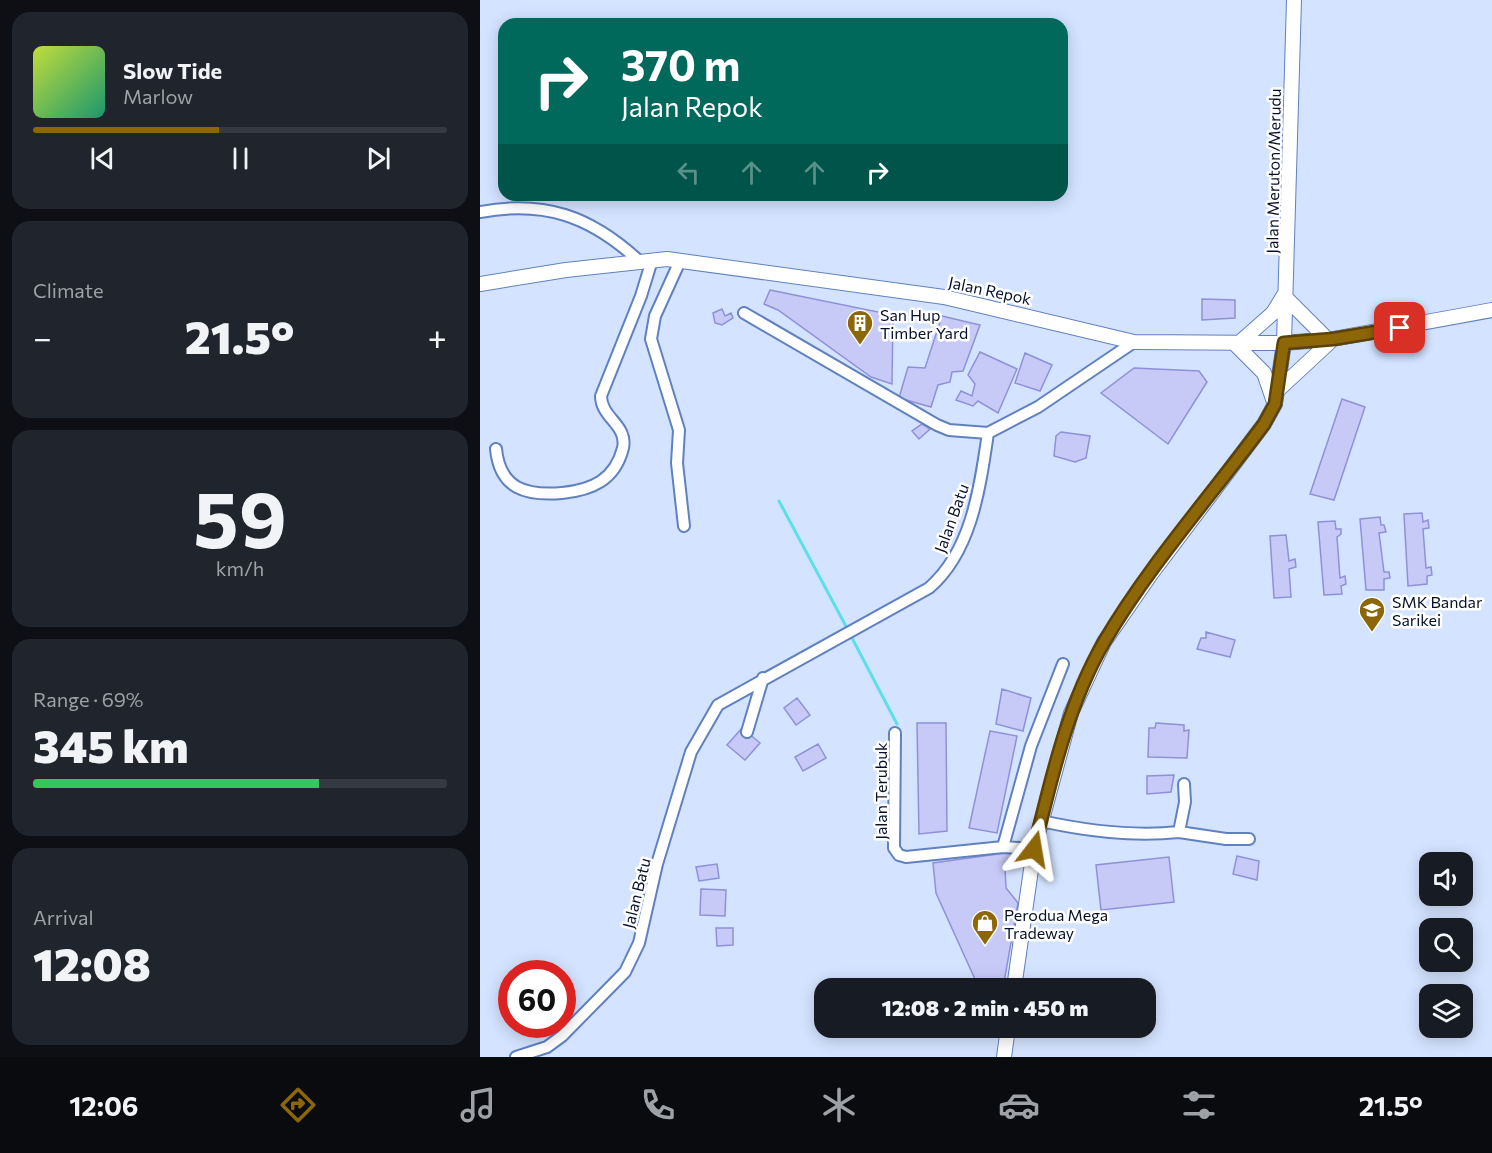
<!DOCTYPE html>
<meta charset="utf-8">
<style>
body{margin:0;font-family:Commissioner,sans-serif;background:#20242c;color:#f1f3f6;height:100vh;display:flex;flex-direction:column;font-size:22px;white-space:nowrap}
*{box-sizing:border-box;margin:0}
p{font-size:20px;color:#9ea1a6}
.icon{flex:none;width:33px;height:33px;fill:none;stroke:currentColor;stroke-width:2;stroke-linecap:round;stroke-linejoin:round}
.map{position:relative;flex:1;overflow:hidden}
.sheet{display:flex;flex-direction:column;gap:12px;padding:12px;background:#0d0f14;width:480px}
.sheet>*{flex:none}
.guide{position:absolute;left:18px;top:18px;width:570px;height:183px;border-radius:18px;box-shadow:0 3px 15px #0003;background:#00695c;color:#fff;overflow:hidden}
.controls{position:absolute;left:939px;top:852px;display:grid;gap:12px}
.controls a{display:grid;place-items:center;width:54px;height:54px;border-radius:12px;background:#171b24;box-shadow:0 3px 15px #0003;font-size:30px}
.speed{position:absolute;left:18px;top:960px;display:flex;gap:12px;font-size:30px;font-weight:700;text-align:center}
.speed>*{display:grid;place-content:center;width:78px;height:78px;border-radius:50%;background:#171b24;box-shadow:0 3px 15px #0003;line-height:1}
.speed .limit{border:9px solid #d22;background:#fff;color:#111}
.pin{position:absolute;display:grid;place-items:center;width:51px;height:51px;color:#fff;margin:-26px;border-radius:12px;box-shadow:0 3px 9px #0006}
.me{position:absolute;width:66px;margin:-33px;rotate:14deg;stroke-linejoin:round;filter:drop-shadow(0 0 4px #0008)}
.turn{display:flex;align-items:center;gap:21px;height:126px;padding:0 24px;font-size:27px}
.turn .icon{width:78px;height:78px;stroke-width:2.5}
.turn b{display:block;font-size:42px;line-height:51px}
.lanes{display:flex;align-items:center;height:57px;padding:0 24px;background:#0003;justify-content:center;gap:30px;direction:ltr}
.lanes .off{opacity:.35}
.big{font-size:45px;font-weight:800;line-height:1.1}
.sheet .card{flex:1;display:flex;flex-direction:column;justify-content:center;gap:9px;min-width:0;padding:0 21px;border-radius:18px;background:#20242c}
.sheet .dial{align-items:center;gap:0}
.dial b{font-size:78px;line-height:1}
.song{display:flex;align-items:center;gap:18px}
.cover{width:72px;height:72px;border-radius:9px;background:linear-gradient(135deg,hsl(70 70% 55%),hsl(160 70% 35%))}
.played{height:6px;border-radius:3px;background:linear-gradient(90deg,#8d6608 45%,#363941 45%)}
.keys{display:flex;justify-content:space-around;direction:ltr}
.heat{display:flex;justify-content:space-between;align-items:center;font-size:33px;direction:ltr}
.charge{height:9px;border-radius:4px;background:linear-gradient(90deg,#34c759 69%,#363941 0)}
.trip{position:absolute;left:334px;top:978px;width:342px;height:60px;border-radius:18px;background:#171b24;box-shadow:0 3px 15px #0003;font-weight:800;line-height:60px;text-align:center}
.tab-bar{display:flex;height:96px;justify-content:space-around;align-items:center;background:#090b0e;color:#9ea1a6}
.tab-bar .icon{width:42px;height:42px}
.tab-bar .selected{color:#8d6608}
.tab-bar b{font-size:27px;color:#f1f3f6}
main{display:flex;flex:1;min-height:0}
.map>svg:first-child{display:block}
.lines{fill:none;stroke-linecap:round;stroke-linejoin:round}
.stream{stroke:#5be0ea;stroke-width:3}
.building{fill:#c7caf7;stroke:#8f91d8;stroke-width:1.5}
.minor-casing{stroke:#6081c0;stroke-width:14}
.major-casing{stroke:#6081c0;stroke-width:16}
.minor{stroke:#fff;stroke-width:10}
.major{stroke:#fff;stroke-width:14}
.route-casing{stroke:#5c4205;stroke-width:15}
.route{stroke:#8d6608;stroke-width:10}
.labels{text-anchor:middle;dominant-baseline:central;stroke-width:5;stroke-linejoin:round;paint-order:stroke}
.street-label{font-size:16px;fill:#061129;stroke:#fff}
.poi-label{font-size:16px;fill:#061129;stroke:#fff;text-anchor:start}
</style>
<main>
<section class="sheet">
<div class="card">
<div class="song"><i class="cover"></i><div><b>Slow Tide</b><p>Marlow</p></div></div>
<div class="played"></div>
<div class="keys"><svg class="icon" aria-label="previous" viewBox="0 0 24 24"><path d="M18 5L8 12l10 7zM5 5v14"/></svg><svg class="icon" aria-label="pause" viewBox="0 0 24 24"><path d="M8 5v14M16 5v14"/></svg><svg class="icon" aria-label="next" viewBox="0 0 24 24"><path d="M6 5l10 7-10 7zM19 5v14"/></svg></div>
</div>
<div class="card"><p>Climate</p>
<div class="heat"><a>−</a><b class="big">21.5°</b><a>+</a></div>
</div>
<div class="card dial"><b>59</b><p>km/h</p></div>
<div class="card"><p>Range · 69%</p><b class="big">345 km</b><div class="charge"></div></div>
<div class="card"><p>Arrival</p><b class="big">12:08</b></div>
</section>
<div class="map">
<svg width="1012" height="1057" viewBox="0 0 1012 1057">
<rect width="100%" height="100%" fill="#d4e3ff"/>
<g class="lines">
<path class="stream" d="M299 501 368 630
M371 636 417 724"/>
</g>
<path class="building" d="M290 290 413 315 412 384 391 377 298 310 284 304Z
M722 299 755 300V318L722 320Z
M242 309 245 316 251 313 253 318 242 325 235 323 233 313Z
M462 316 500 325 483 371 472 372 470 382 458 385 451 407 419 398 428 367 445 368Z
M500 352 537 369 518 413 498 401 493 406 476 400 481 391 492 396 495 384 488 375Z
M545 353 572 365 560 391 535 383Z
M654 368 719 371 727 382 688 444 621 393Z
M862 399 885 407 854 500 830 494Z
M442 424 450 429 439 439 432 431Z
M581 432 610 436 606 458 595 462 574 456 576 436Z
M942 513 943 522 948 520 949 528 943 529 946 568 951 567 952 575 947 576V584L928 586 924 514Z
M900 517 901 525H904L906 532 899 533 904 572H909L910 578 904 579V590H886L880 519Z
M855 521 856 529H861V534L857 537 860 578 865 576 866 584 861 586 862 594 844 595 838 522Z
M806 535 809 561 815 559 816 567 809 569 811 597 794 598 790 536Z
M726 632 755 640 750 657 717 649 721 638H726Z
M522 689 551 698 543 731 516 724Z
M317 698 330 715 316 725 304 708Z
M437 723H466L467 831 439 834Z
M676 723 704 725V731L709 730 707 758 668 757 669 728H675Z
M262 728 280 743 265 760 247 745Z
M510 731 537 736 517 833 489 828Z
M338 744 346 758 323 771 315 757Z
M694 775 691 792 667 794V776Z
M539 851 540 865 525 867 526 888 538 903 523 988H499L456 893 453 863Z
M757 856 779 861 777 880 753 874Z
M689 857 694 902 621 910 616 865Z
M237 864 239 878 219 881 216 867Z
M221 889 246 890 245 916 220 915Z
M236 928H253V945L237 946Z"/>
<g class="lines">
<g class="minor-casing">
<path id="minor" d="M0 212C64 200 110 216 158 260
M200 261 175 316 171 339 199 430 197 463 204 526
M264 313 457 425 469 430 508 433
M16 449C20 489 46 496 82 493 112 490 135 480 143 448 148 425 121 418 121 396L161 296 172 260
M267 732 283 678
M415 733 414 848 419 855 426 857 523 847 554 849
M561 821C607 831 652 837 699 832L705 802 704 784
M699 832 746 839H769
M523 847 551 746 583 664
M36 1057 67 1047 82 1036 145 972 159 943 177 864 211 752 238 705 449 588C492 551 500 487 508 433L558 407 654 342"/>
</g>
<g class="major-casing">
<path id="major" d="M0 284 86 270 187 259 464 297 654 342 804 343 853 339 1012 310
M806 298 847 339
M754 343 784 373 794 402
M759 343 793 313 804 295
M798 390 853 339
M534 988 554 849 591 713 624 642 671 574 784 424 795 404 804 343 814 0
M524 1057 528 1028"/>
</g>
<use href="#minor" class="minor"/>
<use href="#major" class="major"/>
</g>
<g class="lines">
<g class="route-casing">
<path id="route" d="M554 849C571 779 588 704 624 642 669 565 731 496 784 424L795 404 804 343 853 339 920 328"/>
</g>
<use href="#route" class="route"/>
</g>
<defs>
<g id="building-pin" transform="scale(1.35)"><path d="M0 17L-7.5 6A9.5 9.5 0 1 1 7.5 6Z" fill="#8d6608" stroke="#fff"/><path d="M-4-6H4V6H1V3H-1V6H-4ZM-2.5-4.3h1.7v1.8h-1.7ZM.8-4.3h1.7v1.8H.8ZM-2.5-1h1.7V.8h-1.7ZM.8-1h1.7V.8H.8Z" fill="#fff"/></g>
<g id="school-pin" transform="scale(1.35)"><path d="M0 17L-7.5 6A9.5 9.5 0 1 1 7.5 6Z" fill="#8d6608" stroke="#fff"/><path d="M0-5L7-2L0 1L-7-2ZM-4 1L0 2.5L4 1V4Q0 6-4 4Z" fill="#fff"/></g>
<g id="shop-pin" transform="scale(1.35)"><path d="M0 17L-7.5 6A9.5 9.5 0 1 1 7.5 6Z" fill="#8d6608" stroke="#fff"/><path d="M-5-2.5h2.3a2.7 3.5 0 0 1 5.4 0H5L5.5 6h-11ZM-1.5-2.5h3a1.5 2.3 0 0 0-3 0Z" fill="#fff"/></g>
</defs>
<g fill-rule="evenodd">
<use href="#building-pin" x="380" y="323"/>
<use href="#school-pin" x="892" y="610"/>
<use href="#shop-pin" x="505" y="923"/>
</g>
<g class="labels">
<g class="street-label">
<text transform="translate(793 171) rotate(-89)">Jalan Meruton/Merudu</text>
<text transform="translate(510 290) rotate(12)">Jalan Repok</text>
<text transform="translate(471 518) rotate(-70)">Jalan Batu</text>
<text transform="translate(400 791) rotate(-90)">Jalan Terubuk</text>
<text transform="translate(156 893) rotate(-76)">Jalan Batu</text>
</g>
<g class="poi-label">
<text x="400" y="314">San Hup<tspan x="400" dy="18">Timber Yard</tspan></text>
<text x="912" y="601">SMK Bandar<tspan x="912" dy="18">Sarikei</tspan></text>
<text x="524" y="914">Perodua Mega<tspan x="524" dy="18">Tradeway</tspan></text>
</g>
</g>
</svg>
<div class="controls">
<a><svg class="icon" aria-label="sound" viewBox="0 0 24 24"><path d="M4 9h4l5-4v14l-5-4H4zM17 9q2 3 0 6"/></svg></a>
<a><svg class="icon" aria-label="search" viewBox="0 0 24 24"><circle cx="10" cy="10" r="6"/><path d="M15 15l6 6"/></svg></a>
<a><svg class="icon" aria-label="layers" viewBox="0 0 24 24"><path d="M12 4l9 5-9 5-9-5zM3 14l9 5 9-5"/></svg></a>
</div>
<div class="speed"><div class="limit">60</div></div>
<div class="pin" style="left:920px;top:328px;background:#d93025"><svg class="icon" aria-label="arrive" viewBox="0 0 24 24"><path d="M6 21V4h12l-3 4 3 4H6"/></svg></div>
<svg class="me" style="left:554px;top:849px" viewBox="-20 -20 40 40"><path d="M0-17L14 15 0 8-14 15z" fill="#8d6608" stroke="#fff" stroke-width="4"/></svg>
<div class="trip">12:08 · 2 min · 450 m</div>
<div class="guide">
<div class="turn"><svg class="icon" aria-label="right" viewBox="0 0 24 24"><path d="M7 20v-9h11M14 6l5 5-5 5"/></svg><div><b>370 m</b>Jalan Repok</div></div>
<div class="lanes"><svg class="icon off" aria-label="left" viewBox="0 0 24 24"><path d="M17 20v-9H6M10 6l-5 5 5 5"/></svg><svg class="icon off" aria-label="ahead" viewBox="0 0 24 24"><path d="M12 20V5M6 11l6-6 6 6"/></svg><svg class="icon off" aria-label="ahead" viewBox="0 0 24 24"><path d="M12 20V5M6 11l6-6 6 6"/></svg><svg class="icon" aria-label="right" viewBox="0 0 24 24"><path d="M7 20v-9h11M14 6l5 5-5 5"/></svg></div>
</div>
</div>
</main>
<nav class="tab-bar">
<b>12:06</b>
<svg class="icon selected" aria-label="directions" viewBox="0 0 24 24"><path d="M12 3l9 9-9 9-9-9zM9 14v-3h6M13 9l2 2-2 2"/></svg>
<svg class="icon" aria-label="music" viewBox="0 0 24 24"><path d="M9 18V5l10-2v13"/><circle cx="6" cy="18" r="3"/><circle cx="16" cy="16" r="3"/></svg>
<svg class="icon" aria-label="phone" viewBox="0 0 24 24"><path d="M5 4h4l2 5-3 2q2 4 5 5l2-3 5 2v4C11 20 4 13 5 4z"/></svg>
<svg class="icon" aria-label="climate" viewBox="0 0 24 24"><path d="M12 3v18M4 7l16 10M4 17L20 7"/></svg>
<svg class="icon" aria-label="car" viewBox="0 0 24 24"><path d="M5 17H2v-5l4-1 3-4h7l3 4 3 1v5h-3M9 17h6M6 11h13"/><circle cx="7" cy="17" r="2"/><circle cx="17" cy="17" r="2"/></svg>
<svg class="icon" aria-label="filters" viewBox="0 0 24 24"><path d="M4 7h16M4 17h16"/><circle cx="9" cy="7" r="2"/><circle cx="15" cy="17" r="2"/></svg>
<b>21.5°</b>
</nav>
